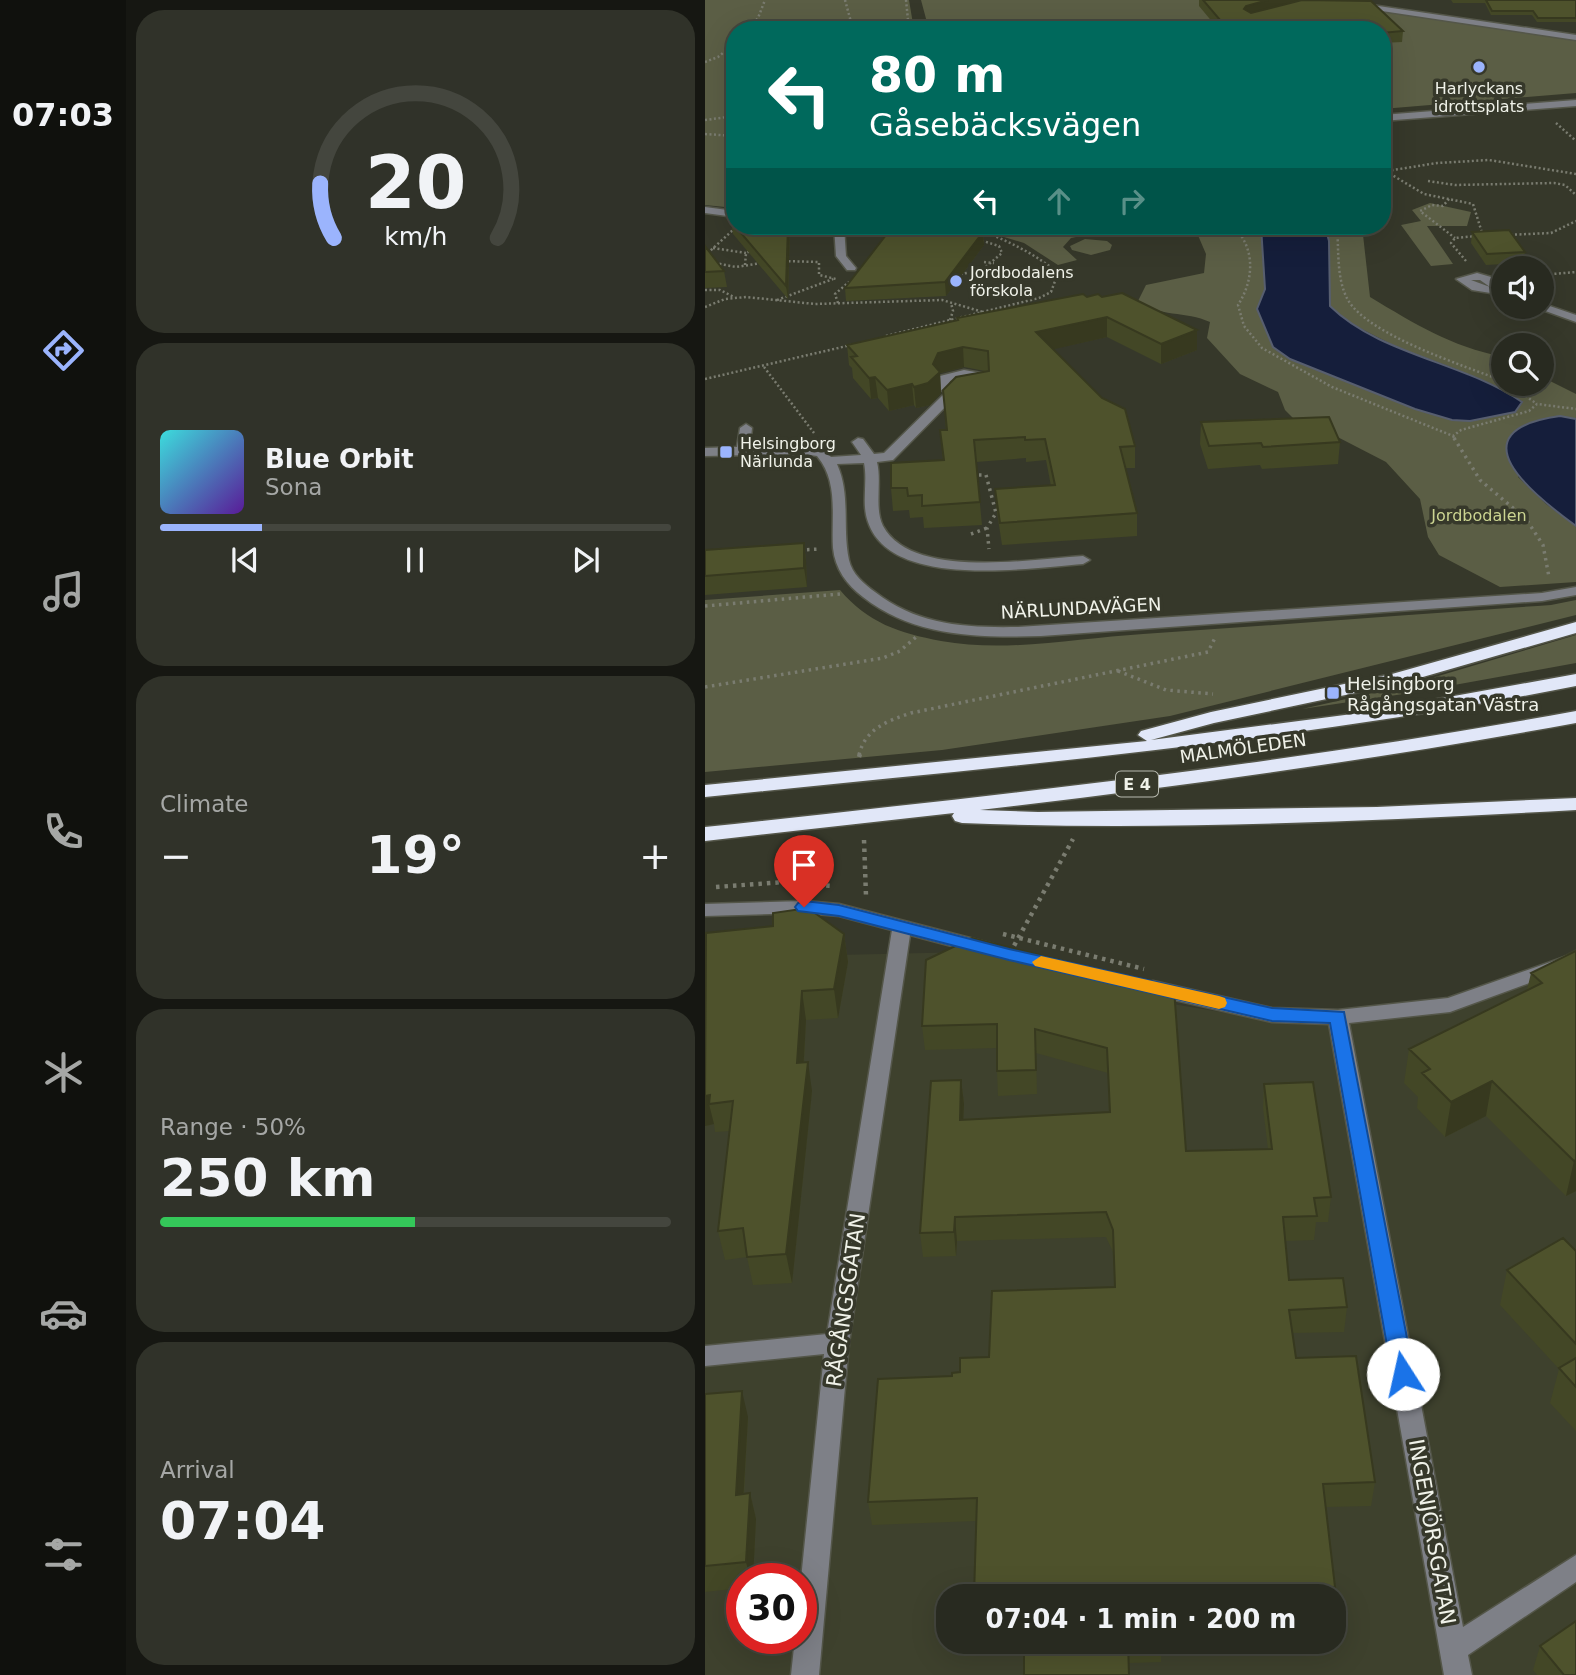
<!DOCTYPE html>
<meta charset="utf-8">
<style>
body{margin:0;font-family:"DejaVu Sans",sans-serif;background:#303229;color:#f1f3f6;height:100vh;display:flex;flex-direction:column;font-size:26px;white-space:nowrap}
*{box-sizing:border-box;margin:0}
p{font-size:23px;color:#a5a7a5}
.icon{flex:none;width:38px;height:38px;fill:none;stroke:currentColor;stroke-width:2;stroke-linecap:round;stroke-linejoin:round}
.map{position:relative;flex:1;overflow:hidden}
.panel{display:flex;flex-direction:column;gap:10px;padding:10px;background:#161712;width:579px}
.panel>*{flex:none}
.hud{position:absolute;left:21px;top:21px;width:665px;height:214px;border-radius:28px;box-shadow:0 7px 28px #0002,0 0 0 2px #44463e;background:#00695c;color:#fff;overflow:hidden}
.tools{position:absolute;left:786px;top:256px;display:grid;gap:14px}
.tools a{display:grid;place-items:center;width:63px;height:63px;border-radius:50%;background:#282a20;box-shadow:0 7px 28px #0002,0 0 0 2px #44463e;font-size:35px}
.speed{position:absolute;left:21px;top:1563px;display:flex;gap:14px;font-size:35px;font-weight:700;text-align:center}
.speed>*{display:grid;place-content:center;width:91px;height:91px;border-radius:50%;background:#282a20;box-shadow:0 7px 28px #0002,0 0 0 2px #44463e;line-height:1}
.speed .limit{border:10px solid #d22;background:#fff;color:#111}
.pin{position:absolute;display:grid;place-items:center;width:60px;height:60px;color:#fff;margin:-72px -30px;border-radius:50% 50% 50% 0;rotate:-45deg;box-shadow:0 0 7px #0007}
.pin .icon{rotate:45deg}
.me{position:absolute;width:77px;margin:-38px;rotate:350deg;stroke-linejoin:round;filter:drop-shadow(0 0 5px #0008)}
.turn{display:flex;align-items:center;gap:24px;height:147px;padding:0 28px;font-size:32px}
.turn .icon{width:91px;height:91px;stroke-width:2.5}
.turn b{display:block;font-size:49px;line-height:60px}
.lanes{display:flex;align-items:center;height:66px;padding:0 28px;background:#0003;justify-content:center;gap:35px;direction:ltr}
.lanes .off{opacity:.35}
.big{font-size:52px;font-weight:700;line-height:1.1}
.panel .widget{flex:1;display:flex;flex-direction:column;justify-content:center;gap:10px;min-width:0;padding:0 24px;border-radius:28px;background:#303229}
.panel .dial{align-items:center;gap:0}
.dial svg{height:182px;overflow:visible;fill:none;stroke:#44463e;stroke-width:7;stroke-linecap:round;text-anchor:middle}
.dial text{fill:#f1f3f6;stroke:none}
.song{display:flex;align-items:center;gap:21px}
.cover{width:84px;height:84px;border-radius:10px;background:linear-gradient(135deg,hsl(180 70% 55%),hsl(270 70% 35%))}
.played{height:7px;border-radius:4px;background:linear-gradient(90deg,#9bb4fd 20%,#44463e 20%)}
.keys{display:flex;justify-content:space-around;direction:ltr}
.heat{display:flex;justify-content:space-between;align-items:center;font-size:38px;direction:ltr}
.charge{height:10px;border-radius:5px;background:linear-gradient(90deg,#34c759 50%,#44463e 0)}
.trip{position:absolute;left:231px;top:1584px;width:410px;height:70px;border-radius:28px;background:#282a20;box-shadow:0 7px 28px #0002,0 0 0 2px #44463e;font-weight:700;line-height:70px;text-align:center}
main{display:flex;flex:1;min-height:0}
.tabs{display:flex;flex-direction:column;width:126px;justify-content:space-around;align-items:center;background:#10110d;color:#a5a7a5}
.tabs .icon{width:49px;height:49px}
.tabs .active{color:#9bb4fd}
.tabs b{font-size:32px;color:#f1f3f6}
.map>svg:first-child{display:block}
.built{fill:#3e412d;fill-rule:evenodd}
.green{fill:#5b5e45}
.water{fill:#151e3b;stroke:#575e6f;stroke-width:2}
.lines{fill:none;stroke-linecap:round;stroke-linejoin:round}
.minor-casing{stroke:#545649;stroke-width:3}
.highway-casing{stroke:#545649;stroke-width:3}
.path-far2{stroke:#7a7c70;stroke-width:2.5;stroke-dasharray:2 2.5;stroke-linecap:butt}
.path-far1{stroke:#7a7c70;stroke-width:3.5;stroke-dasharray:2.5 4.5;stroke-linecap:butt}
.path{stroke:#7a7c70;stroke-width:4.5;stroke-dasharray:3.5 5;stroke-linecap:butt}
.minor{fill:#7e8087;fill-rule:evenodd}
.highway{fill:#e1e7f8;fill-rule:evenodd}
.wall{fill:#434726}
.shaded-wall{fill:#37391f}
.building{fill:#4e522c;stroke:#37391f;stroke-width:2}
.route{fill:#1a73e8;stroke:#114b97;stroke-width:2}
.slow{fill:#f59e0b}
.poi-dot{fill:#9bb4fd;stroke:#36382a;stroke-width:2.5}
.labels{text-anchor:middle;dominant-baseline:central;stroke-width:7;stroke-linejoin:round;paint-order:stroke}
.far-poi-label{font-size:16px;fill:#f0f2e9;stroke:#36382a;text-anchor:start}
.far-park-label{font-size:16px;fill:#cbd491;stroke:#36382a}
.shield{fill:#36382a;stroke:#b8bab0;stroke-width:2}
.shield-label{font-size:16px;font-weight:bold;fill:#f0f2e9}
.street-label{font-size:18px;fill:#f0f2e9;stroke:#36382a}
.poi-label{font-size:18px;fill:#f0f2e9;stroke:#36382a;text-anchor:start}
.near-street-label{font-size:21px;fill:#f0f2e9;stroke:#36382a}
</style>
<main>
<nav class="tabs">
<b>07:03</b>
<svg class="icon active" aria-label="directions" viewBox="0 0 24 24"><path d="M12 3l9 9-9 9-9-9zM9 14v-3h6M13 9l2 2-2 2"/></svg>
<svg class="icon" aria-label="music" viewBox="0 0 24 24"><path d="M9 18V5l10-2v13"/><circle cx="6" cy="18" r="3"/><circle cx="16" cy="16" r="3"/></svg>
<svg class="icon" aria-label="phone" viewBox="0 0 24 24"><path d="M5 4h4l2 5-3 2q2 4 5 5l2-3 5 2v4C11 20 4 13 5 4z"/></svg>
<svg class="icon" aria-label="climate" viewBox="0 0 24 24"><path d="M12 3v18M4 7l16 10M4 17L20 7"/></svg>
<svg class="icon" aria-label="car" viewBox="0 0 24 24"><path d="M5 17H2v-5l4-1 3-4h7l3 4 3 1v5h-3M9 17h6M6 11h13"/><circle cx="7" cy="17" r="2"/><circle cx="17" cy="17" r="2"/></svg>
<svg class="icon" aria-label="filters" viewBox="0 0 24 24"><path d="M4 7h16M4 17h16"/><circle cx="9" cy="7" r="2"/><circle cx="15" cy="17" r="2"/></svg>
</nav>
<section class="panel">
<div class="widget dial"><svg viewBox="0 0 100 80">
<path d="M14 69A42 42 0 1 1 86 69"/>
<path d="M14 69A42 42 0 0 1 8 45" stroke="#9bb4fd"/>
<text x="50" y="56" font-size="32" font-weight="700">20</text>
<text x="50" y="72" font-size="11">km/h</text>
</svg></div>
<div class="widget">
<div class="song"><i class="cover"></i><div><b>Blue Orbit</b><p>Sona</p></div></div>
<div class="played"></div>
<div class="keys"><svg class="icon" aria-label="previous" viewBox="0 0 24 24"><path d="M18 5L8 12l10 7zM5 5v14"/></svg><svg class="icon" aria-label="pause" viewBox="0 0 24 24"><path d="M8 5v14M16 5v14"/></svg><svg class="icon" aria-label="next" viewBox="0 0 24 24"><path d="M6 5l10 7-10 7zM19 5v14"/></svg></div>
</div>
<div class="widget"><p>Climate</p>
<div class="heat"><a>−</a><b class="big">19°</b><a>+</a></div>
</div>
<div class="widget"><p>Range · 50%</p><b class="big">250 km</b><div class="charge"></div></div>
<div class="widget"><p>Arrival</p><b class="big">07:04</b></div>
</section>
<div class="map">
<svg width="871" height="1675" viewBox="0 0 871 1675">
<rect width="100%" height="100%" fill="#36382a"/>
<path class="built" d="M0 947 132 955 264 952 395 992 564 1020 747 1010 871 949V1675H0ZM37 1578H96V1638H37ZM243 1596H628V1642H243Z"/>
<path class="green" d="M0 0H204L209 30H30V208L0 205Z
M216 0H618L616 1 871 41V93L677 109V30H224Z
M725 203 766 212 762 226H722L748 264 726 266 696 225 716 221 707 210Z
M222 226H426L366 238 358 247 372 260 353 265 319 243 276 230Z
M489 226H556L560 290 552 309 568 347 585 359 710 409 765 421 810 412 751 369 692 347 639 320 625 306 624 241 620 226H657L665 297C710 324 745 346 798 357V383H836L837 377 871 394V419L855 416 813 477 841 504 871 526V582L795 587 734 555 723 537 715 499 681 462 619 430 594 424 580 410 573 392 535 374 502 338 505 322C481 311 453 317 433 301L441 285 499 273 501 254Z
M380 239 402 241 407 245 405 250 386 255 367 250 365 246Z
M135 590C163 623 194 633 236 641 302 653 372 638 438 634 574 625 710 614 846 605L871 600V615L465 716 237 750 0 772V600Z
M871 635V663L705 693 597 709 703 685Z"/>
<path class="water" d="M556 226H620L624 241 625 306C675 355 759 362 817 402L810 412 765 421 747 420 710 409 585 359 568 347 552 309 560 289Z
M855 416 871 419V526C827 494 748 431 855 416Z"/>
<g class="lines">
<g class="minor-casing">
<path id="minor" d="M653 3 871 35V40L650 7Z
M871 100V106L677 121V115Z
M0 207 30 211V217L0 213Z
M129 226H139L141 256 151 268 150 270H142L131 256Z
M772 273 786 277 798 289V295L767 290 751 279ZM766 280H775L785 287Z
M836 303 871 315V322L832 308 830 306H836Z
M259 370 282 374 283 390 251 396 188 460 172 462C177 482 169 508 178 526 207 580 327 559 378 556L385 560 378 564C323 568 186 590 163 522 156 503 163 482 159 463L132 464C146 495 137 528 144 560 147 574 159 584 170 592 212 625 261 628 313 627L837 593 871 587V595L837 601 336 636C273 638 209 637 158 597 142 585 130 569 128 548 126 517 134 482 112 456L99 454 0 456V448L32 447 35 428 41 424 47 428 45 447C68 447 110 438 126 457L156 455 147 442 153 438 158 439 169 454 179 453 240 393 232 386 235 376ZM259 377 272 379 273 385 250 389 244 385 245 381Z
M99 901 134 904 288 944 290 949 288 954 281 955 205 935 144 1343 114 1675H86L90 1638H96V1579L119 1354 0 1366V1346L122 1334 187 930 134 916 99 913 0 916V904Z
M871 953V966L745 1012 644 1023 758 1627 871 1555V1582L763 1655 767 1675H739L624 1024 567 1022 448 995 441 993 438 988 441 983 448 981 567 1008 633 1010 743 998Z"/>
</g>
<g class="highway-casing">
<path id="highway" d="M871 622V633L697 683 509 723 446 740 655 713 871 674V686C583 743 292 767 0 797V785L442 741 433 735 436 731 506 712 687 674Z
M871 711V723C673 759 474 787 275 810L333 812 672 807 871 798V810C667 821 461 831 257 823L250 821 247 816 249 813 0 841V827C291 796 582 764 871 711Z"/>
</g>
<path class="path-far2" d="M140 0 146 22 144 30
M201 0 204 30
M42 30 53 18 60 0
M0 62 13 57 30 43
M0 120 30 116
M851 123 871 141
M0 134 30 136
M677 169 719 194 768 204 778 236
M682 171 732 163 784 160 871 174
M723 181 750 185 849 183 860 185 871 195
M744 199 738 206 727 205 715 211 750 238
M528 226C551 248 549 280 533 305L539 326 557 348 627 387 748 436 756 430 824 411 832 404 871 409
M632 226C634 249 631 279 643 300 663 335 760 366 798 381
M801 235 846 233 871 221
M8 248 41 253
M0 261 3 260 5 251 28 230
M79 261 114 262V275L131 279
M761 261 746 243 750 238 772 236
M279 262 289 263
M10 263 31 267 57 263
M40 265 41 253 48 250
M285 268 353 273
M251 275 277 270 297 253 294 246 278 241
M836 275 871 272
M0 290H15L29 297
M72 300 128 279
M133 303 130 294 144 282
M0 307 20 299 41 297 110 304 237 300 278 312
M802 308 820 315
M245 320 248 311 246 303
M181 336 334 298 346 292 353 273C327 251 296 238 264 226
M59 367 109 433
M0 379 146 345
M802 383 832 404
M748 436 750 440"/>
<path class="path-far1" d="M749 438 775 480 821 519 838 545 844 577
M267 475H281L291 513 282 528 284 549
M266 534 282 528
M95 550 114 549
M0 606 135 594
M413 671 461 690 508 694
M0 687 178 658 195 651 211 637
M154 755C160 729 182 721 206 713L503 652 510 638"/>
<path class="path" d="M154 757 155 754
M159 840 161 896
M11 887 79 882 127 886
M298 934 439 969
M305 953 368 839"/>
<use href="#minor" class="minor"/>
<use href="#highway" class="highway"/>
</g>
<path class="wall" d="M494 0H661L698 31 697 42 677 43V30H514L494 6Z
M746 0H871V22H832L827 15H786L780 3H748Z
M26 221 85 226 83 299 28 234Z
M248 226H256L255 230 278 232 279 245 241 296 141 301 140 288Z
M767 232 820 252 818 263 781 265 766 243Z
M0 246 19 271 22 287 0 288Z
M382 297H397L492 330V350L456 364 402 337 348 349 430 446V468H420L432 513V536L297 545 292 512 290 489 346 486 341 460 321 462V458L271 462 277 525 219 528 218 517 205 518 204 510 188 511 186 488 238 460 235 430H241L238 390 280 371 259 367 235 373 236 393 225 405 211 408 209 405 184 411 173 398 166 399 148 378 147 368 144 365 142 345 252 321V318Z
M496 422 635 442 633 464 557 469 555 465 503 469 495 444Z
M99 543 101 561 102 587 0 595V550Z
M139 934 143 962 133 1018 101 1020 99 1062 107 1091 87 1283 48 1285 42 1257 20 1260 13 1231 25 1131 10 1132 9 1124 0 1126V953Z
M871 951V1191L861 1196 781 1116 740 1137 712 1108 713 1097 699 1083 704 1049 822 990 826 973Z
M469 989 481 1151 563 1149 558 1108 559 1084 626 1197 623 1222H611L609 1240 580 1241 584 1280 642 1307 639 1332 587 1333 591 1358 670 1482 666 1506 621 1507 630 1587 628 1600V1596H269L271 1521 167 1525 163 1502 247 1376 284 1357 410 1287 409 1254 401 1237 252 1241 251 1256 218 1257 215 1233 256 1080 259 1104 258 1119 404 1113 403 1073 331 1053 332 1094 293 1096 292 1071V1048L220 1050 217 1026Z
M871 1251V1431L845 1403 854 1369 795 1305 802 1270Z
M0 1394 43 1417 39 1494 45 1493 51 1519 48 1578H37V1588L0 1592Z
M271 1642H456V1662L424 1663 319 1642 271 1644Z
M835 1646 871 1675H832L828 1670Z"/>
<path class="shaded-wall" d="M563 0H604L540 16 539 9 541 6Z
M590 23 589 30H521V27Z
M83 226H85L83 299 81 286Z
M248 226H256V229L246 242 245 229Z
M278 232 279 245 241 296 240 282Z
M402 317V337L332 353 331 332Z
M492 330V350L456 364V344Z
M258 347 259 367 235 373 236 393 225 405 211 408 209 387 228 364 233 353Z
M170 377 173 398 166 399 164 378Z
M207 384 209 405 184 411 182 390Z
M99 543 101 561 102 587 99 568Z
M139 934 143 962 133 1018 129 989Z
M97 991 101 1020 97 1092 92 1063Z
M103 1062 107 1091 87 1283 81 1254Z
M256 1080 259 1104 257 1144 255 1120Z
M787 1081 781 1116 740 1137 746 1102Z
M5 1095 4 1104 9 1124 0 1126V1096Z
M871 1160V1191L861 1196 869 1161Z
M250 1217 252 1241 251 1256 249 1232Z
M37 1391 43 1417 37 1520 31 1495Z
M45 1493 51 1519 48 1578H45L41 1562Z"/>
<path class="building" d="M498 0H563L541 6 539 9 546 13 597 0 666 1 698 31 677 33V30H596L590 23 521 27Z
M781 0H871V18H833L828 11H787Z
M30 226H83L81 286Z
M188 226H248L245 229 278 232 240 282 140 288Z
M804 230 820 252 782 254 767 232Z
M0 246 19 271 0 272Z
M417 293 492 330 456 344 402 317 331 332 397 398 420 409 430 446 415 447 432 513 295 523 290 489 350 485 340 439 320 440V437L269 440 275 502 217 506V495L203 496 202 488H186V463L239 460 235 430H242L238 390 251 377 284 371 283 351 258 347 233 353 228 364 235 372 223 383 209 387 207 384 182 390 170 377 164 378 146 357 152 356 142 345 253 320 252 318 378 294 382 297 393 294 397 297Z
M624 417 635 442 558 447 556 443 504 446 496 422Z
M99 543V568L0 576V550Z
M103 908 139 934 129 989 97 991 92 1063 103 1062 81 1254 42 1257 38 1228 13 1231 28 1101 4 1104 5 1095 0 1096 1 933 68 926V913Z
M267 938 469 989 481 1151 567 1149 559 1084 608 1082 626 1197 609 1198 612 1216 578 1217 584 1280 638 1278 642 1307 584 1310 591 1358 651 1356 670 1482 618 1484 630 1587 504 1592V1596H269L272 1498 163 1502 173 1379 247 1376V1373L255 1372V1358L284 1357 287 1291 410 1287 408 1230 401 1212 250 1217 249 1232 215 1233 226 1081 256 1080 255 1120 405 1112 402 1048 330 1029 331 1070 292 1071V1024L217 1026 221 960Z
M871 951V1160L869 1161 787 1081 746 1102 717 1073 725 1069 704 1049 837 983 826 973Z
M858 1238 871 1251V1344L802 1270Z
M871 1358V1387L854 1368Z
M37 1391 31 1495 45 1493 41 1562 0 1566V1394Z
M871 1621V1675H859L835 1646Z
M319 1642H423L424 1675H319Z"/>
<path class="route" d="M99 901 134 905 304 949 567 1008 639 1012 709 1374 706 1381 698 1383 691 1381 687 1374 625 1023 567 1021 304 960 134 916 93 911 90 907 93 903Z"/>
<path class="slow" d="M336 956 514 996 520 998 522 1003 520 1007 514 1009 330 966 327 962Z"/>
<g class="poi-dot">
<circle cx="774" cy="67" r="7"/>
<circle cx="251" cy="281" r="7"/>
<rect x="14" y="445" width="14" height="14" rx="3.5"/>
<rect x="621" y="686" width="14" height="14" rx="3.5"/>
</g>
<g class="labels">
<g class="far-poi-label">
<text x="774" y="88" text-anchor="middle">Harlyckans<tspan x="774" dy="18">idrottsplats</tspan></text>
<text x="265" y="272">Jordbodalens<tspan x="265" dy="18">förskola</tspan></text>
<text x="35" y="443">Helsingborg<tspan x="35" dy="18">Närlunda</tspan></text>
</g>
<g class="far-park-label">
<text x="774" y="515">Jordbodalen</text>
</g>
<rect class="shield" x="411" y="771.5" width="42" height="25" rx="5"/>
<g class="shield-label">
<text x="432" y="784">E 4</text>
</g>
<g class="street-label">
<text transform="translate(376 608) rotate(-3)">NÄRLUNDAVÄGEN</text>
<text transform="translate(538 748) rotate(-8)">MALMÖLEDEN</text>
</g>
<g class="poi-label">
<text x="642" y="683">Helsingborg<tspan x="642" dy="21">Rågångsgatan Västra</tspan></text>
</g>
<g class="near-street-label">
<text transform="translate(141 1300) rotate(-82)">RÅGÅNGSGATAN</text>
<text transform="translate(727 1532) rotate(80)">INGENJÖRSGATAN</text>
</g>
</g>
</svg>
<div class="tools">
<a><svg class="icon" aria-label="sound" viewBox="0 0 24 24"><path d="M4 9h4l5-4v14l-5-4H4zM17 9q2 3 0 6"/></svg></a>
<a><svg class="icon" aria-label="search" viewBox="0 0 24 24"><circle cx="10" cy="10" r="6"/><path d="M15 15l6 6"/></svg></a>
</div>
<div class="speed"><div class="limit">30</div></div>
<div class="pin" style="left:99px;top:907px;background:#d93025"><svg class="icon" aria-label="arrive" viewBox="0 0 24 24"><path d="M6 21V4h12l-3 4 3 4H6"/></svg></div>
<svg class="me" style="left:698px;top:1374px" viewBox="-20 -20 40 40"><circle r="19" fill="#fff"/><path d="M0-13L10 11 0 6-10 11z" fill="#1a73e8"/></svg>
<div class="trip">07:04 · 1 min · 200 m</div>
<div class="hud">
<div class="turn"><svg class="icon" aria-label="left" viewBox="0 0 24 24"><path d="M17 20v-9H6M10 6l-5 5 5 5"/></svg><div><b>80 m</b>Gåsebäcksvägen</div></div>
<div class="lanes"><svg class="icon" aria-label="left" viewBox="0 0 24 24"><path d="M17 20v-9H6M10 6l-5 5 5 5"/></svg><svg class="icon off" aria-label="ahead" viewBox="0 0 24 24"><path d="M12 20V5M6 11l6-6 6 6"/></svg><svg class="icon off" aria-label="right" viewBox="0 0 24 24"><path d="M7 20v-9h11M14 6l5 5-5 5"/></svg></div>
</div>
</div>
</main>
